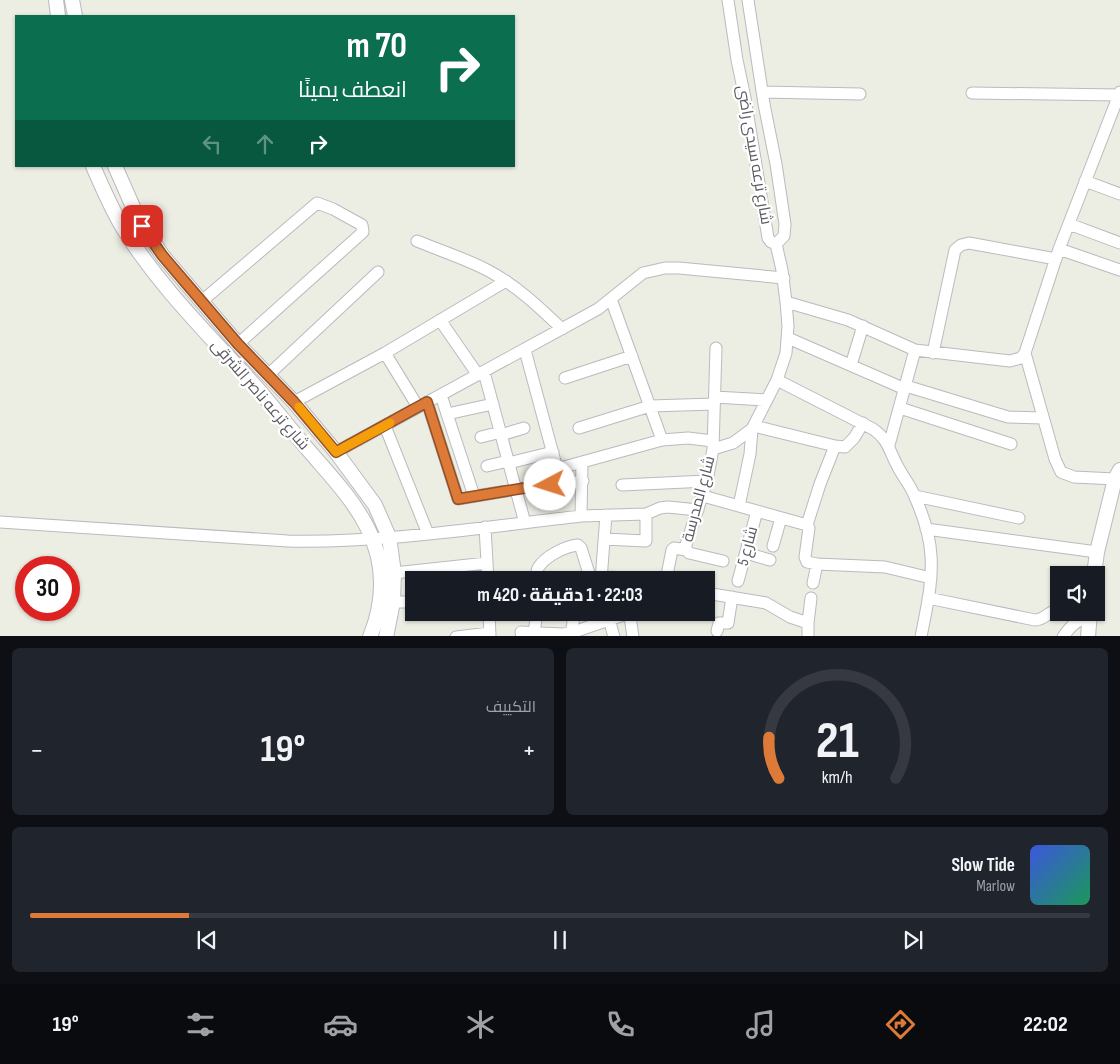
<!DOCTYPE html>
<html lang="ar">
<meta charset="utf-8">
<style>
body{margin:0;font-family:"Sofia Sans Condensed",Cairo,sans-serif;background:#20242c;color:#f1f3f6;direction:rtl;height:100vh;display:flex;flex-direction:column;font-size:19px;white-space:nowrap}
*{box-sizing:border-box;margin:0}
p{font-size:16px;color:#9ea1a6}
.icon{flex:none;width:28px;height:28px;fill:none;stroke:currentColor;stroke-width:2;stroke-linecap:round;stroke-linejoin:round}
.map{position:relative;height:636px;overflow:hidden;direction:ltr}
.side{display:flex;flex-direction:column;gap:12px;padding:12px;background:#0d0f14;flex:1}
.side>*{flex:none}
.guide{position:absolute;left:15px;top:15px;width:500px;height:152px;border-radius:0px;box-shadow:0 1px 4px #0004;direction:rtl;background:#0b6e4f;color:#fff;overflow:hidden}
.buttons{position:absolute;left:1050px;top:566px;display:grid;gap:10px}
.buttons a{display:grid;place-items:center;width:55px;height:55px;border-radius:0px;background:#171b24;box-shadow:0 1px 4px #0004;font-size:25px}
.speed{position:absolute;left:15px;top:556px;display:flex;gap:10px;font-size:25px;font-weight:700;text-align:center}
.speed>*{display:grid;place-content:center;width:65px;height:65px;border-radius:50%;background:#171b24;box-shadow:0 1px 4px #0004;line-height:1}
.speed .limit{border:8px solid #d22;background:#fff;color:#111}
.pin{position:absolute;display:grid;place-items:center;width:42px;height:42px;color:#fff;margin:-21px;border-radius:10px;box-shadow:0 2px 8px #0006}
.me{position:absolute;width:55px;margin:-28px;rotate:265deg;stroke-linejoin:round;filter:drop-shadow(0 0 4px #0008)}
.turn{display:flex;align-items:center;gap:18px;height:105px;padding:0 25px;font-size:22px}
.turn .icon{width:65px;height:65px;stroke-width:2.5}
.turn b{display:block;font-size:35px;line-height:42px}
.lanes{display:flex;align-items:center;height:48px;padding:0 25px;background:#0003;justify-content:center;gap:25px;direction:ltr}
.lanes .off{opacity:.35}
.big{font-size:38px;font-weight:700;line-height:1.1}
.side .widget{flex:1;display:flex;flex-direction:column;justify-content:center;gap:8px;min-width:0;padding:0 18px;border-radius:8px;background:#20242c}
.side .dial{align-items:center;gap:0}
.dial svg{height:130px;overflow:visible;fill:none;stroke:#363941;stroke-width:7;stroke-linecap:round;text-anchor:middle}
.dial text{fill:#f1f3f6;stroke:none}
.song{display:flex;align-items:center;gap:15px}
.cover{width:60px;height:60px;border-radius:8px;background:linear-gradient(135deg,hsl(230 70% 55%),hsl(150 70% 35%))}
.played{height:5px;border-radius:2px;background:linear-gradient(90deg,#de7a37 15%,#363941 15%)}
.keys{display:flex;justify-content:space-around;direction:ltr}
.heat{display:flex;justify-content:space-between;align-items:center;font-size:28px;direction:ltr}
.side .tiles{flex:1;display:grid;gap:12px;grid-template-columns:1fr 1fr}
.widget:last-child{grid-column:span 2}
.trip{position:absolute;left:405px;top:571px;width:310px;height:50px;border-radius:0px;background:#171b24;box-shadow:0 1px 4px #0004;font-weight:700;line-height:50px;text-align:center;direction:rtl}
.tabs{display:flex;height:80px;justify-content:space-around;align-items:center;background:#090b0e;color:#9ea1a6}
.tabs .icon{width:35px;height:35px}
.tabs .current{color:#de7a37}
.tabs b{font-size:22px;color:#f1f3f6}
.map>svg:first-child{display:block}
.lines{fill:none;stroke-linecap:round;stroke-linejoin:round}
.minor-casing{stroke:#babac0;stroke-width:13}
.tertiary-casing{stroke:#babac0;stroke-width:16}
.minor{stroke:#fff;stroke-width:11}
.tertiary{stroke:#fff;stroke-width:14}
.route-casing{stroke:#904f24;stroke-width:12}
.route{stroke:#de7a37;stroke-width:9}
.slow{stroke:#f59e0b;stroke-width:9}
.labels{text-anchor:middle;dominant-baseline:central;stroke-width:4.5;stroke-linejoin:round;paint-order:stroke}
.street-label{font-size:16px;fill:#5b5c62;stroke:#fff}
</style>
<div class="map">
<svg width="1120" height="637" viewBox="0 0 1120 637">
<rect width="100%" height="100%" fill="#ecede3"/>
<g class="lines">
<g class="minor-casing">
<path id="minor" d="M728 0 737 60 745 98 768 238 771 242 776 244 782 270 786 302 788 326 786 353 777 380 752 429 750 454 739 506
M748 0 764 104 776 164 785 224 784 236 776 244
M762 92 860 94
M972 93 1119 95
M1085 181 1120 194
M1069 224 1120 243
M417 241C441 251 467 259 489 271 517 286 539 307 562 329
M1059 249 1120 270
M611 299 662 440
M202 301 317 203 333 209 362 225 363 232 238 344
M786 302 848 320 915 350
M440 320 478 375
M788 338 905 389
M716 348 713 449 707 481 685 548 689 553 723 561
M525 350 557 469
M385 353 418 407
M933 353 955 250 961 245 969 243 1056 259
M1025 353 1055 459 1061 472 1074 477 1115 479
M851 365 863 326
M484 372 525 523
M267 376 378 272
M565 378 632 356
M777 380 873 429C889 440 889 451 898 467 903 477 911 486 915 497 923 515 930 536 931 556 933 583 926 610 921 637
M906 386 1008 417 1043 418
M441 395 447 414 493 404
M715 397 766 400
M294 402 385 353 506 281
M427 402 458 499 549 484 550 486 583 481
M900 408 1011 444
M447 414 474 496
M385 426 428 534
M754 426 835 446
M579 428 650 406 714 404
M501 435 524 428
M481 437 501 432
M889 445 915 350 1010 361 1021 358 1025 353 1059 249 1120 92
M713 449 733 443 752 429
M336 452 598 309 643 273 665 268H679L784 278
M509 463 553 452
M487 466 508 461
M546 472 662 440 688 438 713 441
M622 485 707 481
M703 496 807 525
M915 496 1019 518
M581 516 646 514 660 508 668 507 698 510
M0 522 288 541C386 543 484 527 581 516L582 462
M485 527 488 580
M926 529 1097 552
M604 539 646 541V514
M773 546 781 518
M746 553 770 560
M817 564 885 567 931 578
M394 573 487 563
M601 577 635 578 641 580
M537 580C537 576 536 571 538 568 545 556 566 546 578 545L581 548 591 580
M601 580 606 515
M666 580 672 550 674 548 686 550
M738 581 757 511
M813 583 817 564 807 562 805 557 809 528 807 525 820 484 835 446 845 447 854 438 863 423
M706 593 766 603 790 617 808 623
M928 598 1035 620C1045 620 1049 610 1059 610
M393 602H414
M489 612 490 637
M1066 612 1083 618
M609 619 614 637
M717 631 719 623H728L732 597
M534 633 537 612
M571 633 575 612
M456 637 490 633
M522 637 521 632 562 634 571 633 626 614 630 616 633 637
M808 637V623L811 598
M1063 637C1069 628 1078 618 1089 618"/>
</g>
<g class="tertiary-casing">
<path id="tertiary" d="M56 0 58 16
M72 0 75 16
M93 166C102 187 111 208 123 228 157 283 203 329 246 376 267 398 285 423 305 446 326 471 352 497 367 527 385 562 385 600 370 637
M115 166 137 216 162 255 238 344 294 402 336 452 375 505 389 537 394 573 393 602 386 637
M1094 575 1097 552 1115 479 1120 470
M1088 637 1090 612"/>
</g>
<use href="#minor" class="minor"/>
<use href="#tertiary" class="tertiary"/>
</g>
<g class="lines">
<g class="route-casing">
<path id="route" d="M142 226 162 255 238 344 294 402 336 452 427 402 458 499 549 484 550 485"/>
</g>
<use href="#route" class="route"/>
<path class="slow" d="M299 407 336 452 390 423"/>
</g>
<g class="labels">
<g class="street-label">
<text transform="translate(754 155) rotate(80)">شارع ترعه سيدى راضى</text>
<text transform="translate(260 395) rotate(49)">شارع ترعه ناصر الشرقى</text>
<text transform="translate(699 499) rotate(-75)">شارع المدرسة</text>
<text transform="translate(748 546) rotate(-75)">شارع 5</text>
</g>
</g>
</svg>
<div class="buttons">
<a><svg class="icon" aria-label="sound" viewBox="0 0 24 24"><path d="M4 9h4l5-4v14l-5-4H4zM17 9q2 3 0 6"/></svg></a>
</div>
<div class="speed"><div class="limit">30</div></div>
<div class="pin" style="left:142px;top:226px;background:#d93025"><svg class="icon" aria-label="arrive" viewBox="0 0 24 24"><path d="M6 21V4h12l-3 4 3 4H6"/></svg></div>
<svg class="me" style="left:550px;top:485px" viewBox="-20 -20 40 40"><circle r="19" fill="#fff"/><path d="M0-13L10 11 0 6-10 11z" fill="#de7a37"/></svg>
<div class="trip">22:03 · 1 دقيقة · 420 m</div>
<div class="guide">
<div class="turn"><svg class="icon" aria-label="right" viewBox="0 0 24 24"><path d="M7 20v-9h11M14 6l5 5-5 5"/></svg><div><b>70 m</b>انعطف يمينًا</div></div>
<div class="lanes"><svg class="icon off" aria-label="left" viewBox="0 0 24 24"><path d="M17 20v-9H6M10 6l-5 5 5 5"/></svg><svg class="icon off" aria-label="ahead" viewBox="0 0 24 24"><path d="M12 20V5M6 11l6-6 6 6"/></svg><svg class="icon" aria-label="right" viewBox="0 0 24 24"><path d="M7 20v-9h11M14 6l5 5-5 5"/></svg></div>
</div>
</div>
<section class="side">
<div class="tiles">
<div class="widget dial"><svg viewBox="0 0 100 80">
<path d="M14 69A42 42 0 1 1 86 69"/>
<path d="M14 69A42 42 0 0 1 8 44" stroke="#de7a37"/>
<text x="50" y="56" font-size="32" font-weight="700">21</text>
<text x="50" y="72" font-size="11">km/h</text>
</svg></div>
<div class="widget"><p>التكييف</p>
<div class="heat"><a>−</a><b class="big">19°</b><a>+</a></div>
</div>
<div class="widget">
<div class="song"><i class="cover"></i><div><b>Slow Tide</b><p>Marlow</p></div></div>
<div class="played"></div>
<div class="keys"><svg class="icon" aria-label="previous" viewBox="0 0 24 24"><path d="M18 5L8 12l10 7zM5 5v14"/></svg><svg class="icon" aria-label="pause" viewBox="0 0 24 24"><path d="M8 5v14M16 5v14"/></svg><svg class="icon" aria-label="next" viewBox="0 0 24 24"><path d="M6 5l10 7-10 7zM19 5v14"/></svg></div>
</div>
</div>
</section>
<nav class="tabs">
<b>22:02</b>
<svg class="icon current" aria-label="directions" viewBox="0 0 24 24"><path d="M12 3l9 9-9 9-9-9zM9 14v-3h6M13 9l2 2-2 2"/></svg>
<svg class="icon" aria-label="music" viewBox="0 0 24 24"><path d="M9 18V5l10-2v13"/><circle cx="6" cy="18" r="3"/><circle cx="16" cy="16" r="3"/></svg>
<svg class="icon" aria-label="phone" viewBox="0 0 24 24"><path d="M5 4h4l2 5-3 2q2 4 5 5l2-3 5 2v4C11 20 4 13 5 4z"/></svg>
<svg class="icon" aria-label="climate" viewBox="0 0 24 24"><path d="M12 3v18M4 7l16 10M4 17L20 7"/></svg>
<svg class="icon" aria-label="car" viewBox="0 0 24 24"><path d="M5 17H2v-5l4-1 3-4h7l3 4 3 1v5h-3M9 17h6M6 11h13"/><circle cx="7" cy="17" r="2"/><circle cx="17" cy="17" r="2"/></svg>
<svg class="icon" aria-label="filters" viewBox="0 0 24 24"><path d="M4 7h16M4 17h16"/><circle cx="9" cy="7" r="2"/><circle cx="15" cy="17" r="2"/></svg>
<b>19°</b>
</nav>
